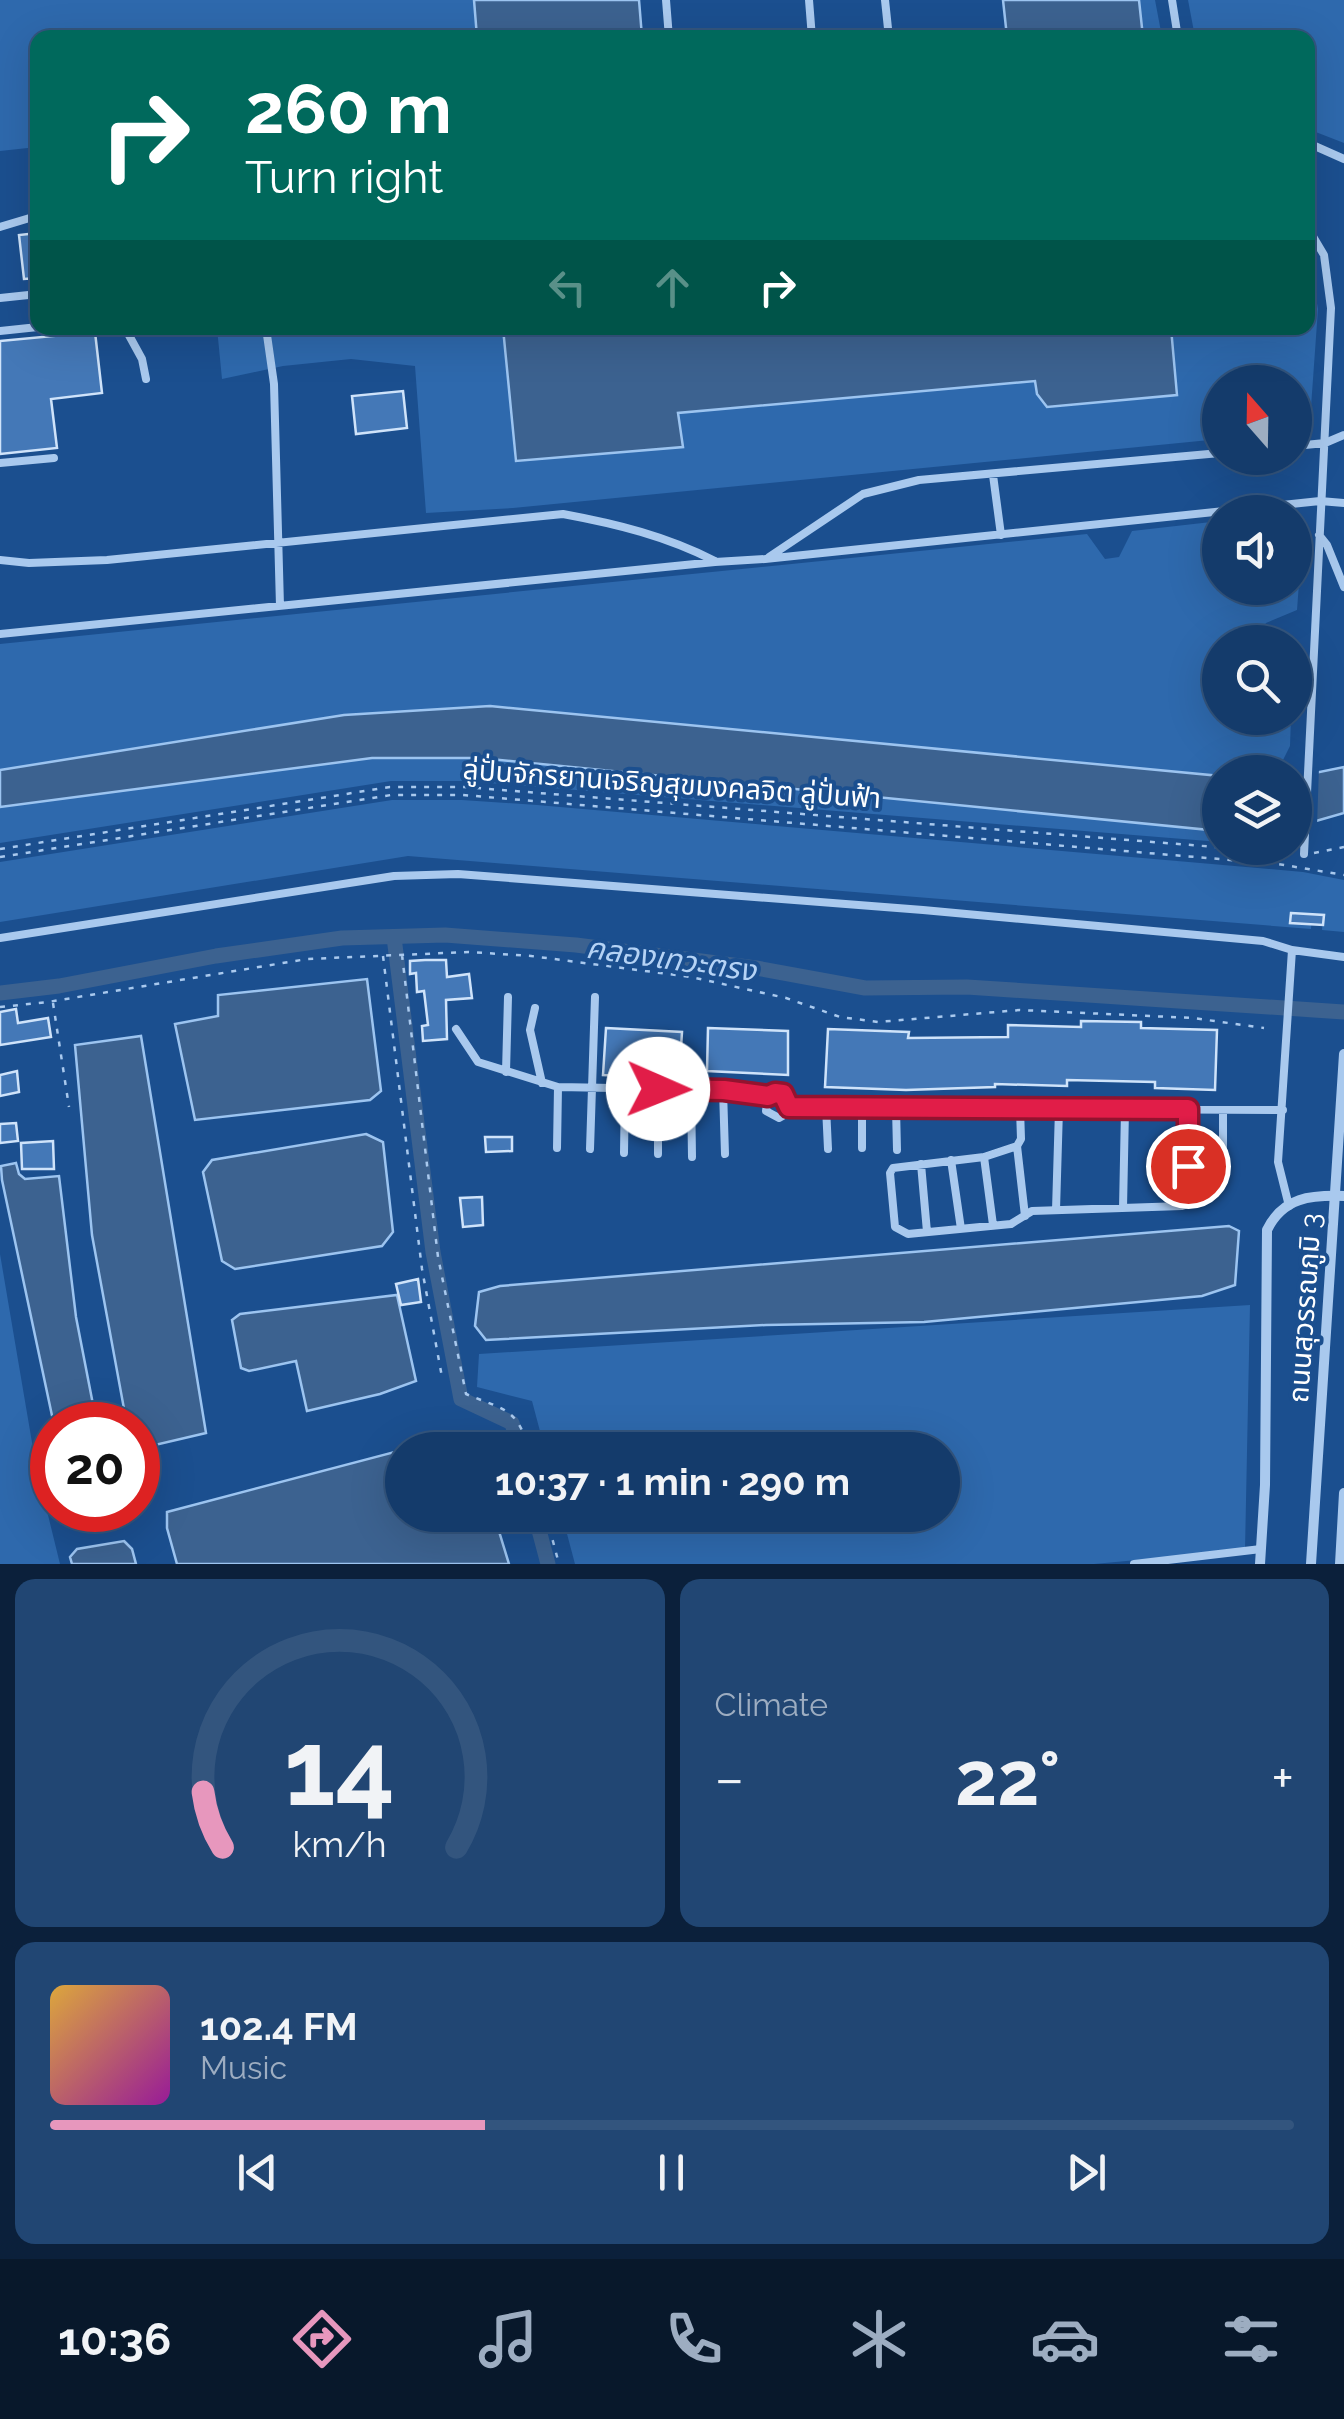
<!DOCTYPE html>
<meta charset="utf-8">
<style>
body{margin:0;font-family:Raleway,"Noto Sans Thai",sans-serif;background:#214673;color:#f1f3f6;height:100vh;display:flex;flex-direction:column;font-size:38px;white-space:nowrap}
*{box-sizing:border-box;margin:0}
p{font-size:32px;color:#9dadc1}
.icon{flex:none;width:55px;height:55px;fill:none;stroke:currentColor;stroke-width:2;stroke-linecap:round;stroke-linejoin:round}
.map{position:relative;height:1564px;overflow:hidden}
.sheet{display:flex;flex-direction:column;gap:15px;padding:15px;background:#0b203b;flex:1}
.sheet>*{flex:none}
.hud{position:absolute;left:30px;top:30px;width:1285px;height:305px;border-radius:20px;box-shadow:0 10px 40px #0002,0 0 0 2px #33557e;background:#00695c;color:#fff;overflow:hidden}
.needle{width:65px;rotate:340deg}
.tools{position:absolute;left:1202px;top:365px;display:grid;gap:20px}
.tools a{display:grid;place-items:center;width:110px;height:110px;border-radius:50%;background:#143b6b;box-shadow:0 10px 40px #0002,0 0 0 2px #33557e;font-size:50px}
.speed{position:absolute;left:30px;top:1402px;display:flex;gap:20px;font-size:50px;font-weight:700;text-align:center}
.speed>*{display:grid;place-content:center;width:130px;height:130px;border-radius:50%;background:#143b6b;box-shadow:0 10px 40px #0002,0 0 0 2px #33557e;line-height:1}
.speed .limit{border:15px solid #d22;background:#fff;color:#111}
.pin{position:absolute;display:grid;place-items:center;width:85px;height:85px;color:#fff;margin:-42px;border:5px solid #fff;border-radius:50%;box-shadow:0 2px 10px #0007}
.me{position:absolute;width:110px;margin:-55px;rotate:91deg;stroke-linejoin:round;filter:drop-shadow(0 0 8px #0008)}
.turn{display:flex;align-items:center;gap:35px;height:210px;padding:0 50px;font-size:45px}
.turn .icon{width:130px;height:130px;stroke-width:2.5}
.turn b{display:block;font-size:70px;line-height:85px}
.lanes{display:flex;align-items:center;height:95px;padding:0 50px;background:#0003;justify-content:center;gap:50px;direction:ltr}
.lanes .off{opacity:.35}
.big{font-size:75px;font-weight:700;line-height:1.1}
.sheet .tile{flex:1;display:flex;flex-direction:column;justify-content:center;gap:15px;min-width:0;padding:0 35px;border-radius:20px;background:#214673}
.sheet .dial{align-items:center;gap:0}
.dial svg{height:260px;overflow:visible;fill:none;stroke:#33557e;stroke-width:7;stroke-linecap:round;text-anchor:middle}
.dial text{fill:#f1f3f6;stroke:none}
.song{display:flex;align-items:center;gap:30px}
.cover{width:120px;height:120px;border-radius:15px;background:linear-gradient(135deg,hsl(40 70% 55%),hsl(300 70% 35%))}
.played{height:10px;border-radius:5px;background:linear-gradient(90deg,#e797bd 35%,#33557e 35%)}
.keys{display:flex;justify-content:space-around;direction:ltr}
.heat{display:flex;justify-content:space-between;align-items:center;font-size:55px;direction:ltr}
.sheet .tiles{flex:1;display:grid;gap:15px;grid-template-columns:1fr 1fr}
.tile:last-child{grid-column:span 2}
.trip{position:absolute;left:385px;top:1432px;width:575px;height:100px;border-radius:50px;background:#143b6b;box-shadow:0 10px 40px #0002,0 0 0 2px #33557e;font-weight:700;line-height:100px;text-align:center}
.tab-bar{display:flex;height:160px;justify-content:space-around;align-items:center;background:#08182b;color:#9dadc1}
.tab-bar .icon{width:70px;height:70px}
.tab-bar .on{color:#e797bd}
.tab-bar b{font-size:45px;color:#f1f3f6}
.map>svg:first-child{display:block}
.green{fill:#2e69ad}
.water{fill:#3c6290;stroke:#9cc4f0;stroke-width:2.5}
.pier{fill:#1b4f8f}
.lines{fill:none;stroke-linecap:round;stroke-linejoin:round}
.canal{stroke:#3c6290;stroke-width:15}
.building{fill:#4478b7;stroke:#cfe3fa;stroke-width:2.5}
.path{stroke:#a9c9ee;stroke-width:2.5;stroke-dasharray:5 8;stroke-linecap:butt}
.service{stroke:#a9c9ee;stroke-width:8}
.minor{stroke:#a9c9ee;stroke-width:10}
.minor-bridge{stroke:#a9c9ee;stroke-width:10}
.route-casing{stroke:#92132f;stroke-width:25}
.route{stroke:#e11d48;stroke-width:18}
.labels{text-anchor:middle;dominant-baseline:central;stroke-width:8;stroke-linejoin:round;paint-order:stroke}
.street-label{font-size:28px;fill:#fff;stroke:#1b4f8f}
.water-label{font-size:30px;font-style:italic;fill:#b5d3f5;stroke:#1b4f8f}
</style>
<div class="map">
<svg width="1344" height="1564" viewBox="0 0 1344 1564">
<rect width="100%" height="100%" fill="#1b4f8f"/>
<path class="green" d="M0 0H474L477 37 38 38 37 147 0 151Z
M1139 0H1155L1162 37H1143Z
M1188 0H1344V143L1308 129V38L1195 37Z
M1308 253 1318 309 1310 421 1297 431 1295 382H1220V439L513 508 426 513 415 366 351 359 283 366 222 379 217 328H503L515 461 682 447 678 413 1036 381 1177 395 1171 328H1308Z
M1220 521V588H1295V555L1301 556 1297 610 1266 623 1254 642H1220V718H1291L1290 746 1277 772H1220V776L490 706 344 715 0 770V644L1087 534 1105 559 1119 557 1132 531Z
M372 758H480L1220 831V842L465 781H391L0 843V807Z
M392 800H462L537 805 1303 872 1344 880V932L1322 930 1323 915 1312 914 1311 929 408 856 0 922V862Z
M0 1254 36 1466 60 1564H0Z
M1250 1305 1245 1550 1094 1564H575L562 1515H942V1450H545L532 1401 477 1387 479 1354Z"/>
<path class="water" d="M474 0H639L642 37H477Z
M1003 0H1139L1143 37H1007Z
M503 328H1171L1177 395 1047 407 1037 394 1035 381 678 413 683 447 516 461Z
M490 706 1220 776V831L480 758H372L0 807V770L344 715Z
M1344 767V813L1295 827V777Z
M367 979 381 1091 370 1100 195 1120 175 1024 218 1016V995Z
M141 1036 206 1433 138 1449V1425H127L92 1235 75 1045Z
M366 1134 383 1142 393 1232 382 1246 235 1269 222 1261 203 1172 212 1160Z
M16 1163 19 1174 25 1179 59 1176 76 1317 97 1425H54L2 1180 1 1166Z
M1229 1226 1239 1231 1235 1285 1202 1296 924 1322 766 1325 486 1340 475 1326 479 1292 500 1286Z
M397 1295 416 1381 380 1394 307 1411 296 1361 249 1371 241 1368 232 1320 240 1314Z
M450 1438 471 1443 474 1450H403Z
M402 1450V1515H494L509 1564H177L167 1528V1512Z
M124 1541 132 1549 136 1564H72L70 1557 77 1549Z"/>
<path class="pier" d="M1319 767 1317 826 1295 832V772H1292Z"/>
<g class="lines">
<path class="canal" d="M394 937 433 1252 461 1399 512 1423 519 1450
M0 993 59 986 216 956 342 938 445 935 576 945 756 968 865 988 967 987 1344 1012
M535 1515 548 1564"/>
</g>
<path class="building" d="M38 233V278L24 279 19 235Z
M95 332 102 393 51 399 57 448 0 454V341Z
M403 391 407 428 356 434 352 396Z
M1291 913 1324 915 1323 925 1290 923Z
M425 960H446L447 977 469 974 472 998 446 1000 447 1039 423 1041 422 1026 428 1025 424 991 417 992 416 973 410 974V961Z
M16 1009 18 1023 48 1018 51 1037 0 1045V1012Z
M1081 1021 1141 1022V1028L1217 1030 1215 1090 1155 1088V1082L1067 1080V1086L995 1084V1087L906 1090 825 1087 828 1029 909 1032 908 1038 1008 1037V1025L1081 1027Z
M606 1028 682 1032 679 1079 603 1075Z
M708 1028 788 1031V1075L707 1071Z
M17 1071 19 1092 0 1096V1075Z
M16 1123 18 1141 0 1143V1124Z
M485 1137H512V1151L486 1152Z
M53 1141 54 1169H22L21 1143Z
M482 1197 483 1225 463 1227 460 1198Z
M418 1279 421 1302 401 1305 396 1284Z"/>
<g class="lines">
<path class="path" d="M0 849 390 787H464L1291 853
M1314 853 1344 847
M0 857 391 795H463L1278 864 1344 875
M402 955 438 1257 466 1394C504 1410 517 1407 529 1450
M383 956 422 1269 442 1377
M53 1003 69 1107
M0 1007 48 1002 307 959 469 952 531 956 691 977 786 998 840 1017 878 1022 1020 1010 1193 1018 1264 1028
M546 1515 559 1564"/>
<path class="service" d="M666 0 669 38
M809 0 812 38
M885 0 889 38
M1172 0 1178 38
M1308 143 1344 159
M34 163 38 208
M0 227 33 217 38 209
M0 298 38 294
M125 328 142 359 146 379
M266 328 274 384 280 606
M0 331 38 327
M1295 446 1325 443 1344 435
M0 463 54 458
M993 475 1001 535
M1319 535 1327 545 1344 587
M769 557 863 494 919 480 1220 453
M0 560 29 563 107 560 563 514C617 524 666 536 715 561
M0 634 715 562 765 559 1320 501 1344 503
M1304 854 1331 308 1324 255 1308 228
M0 938 394 876 458 874 923 910 1263 941 1292 950 1278 1162 1289 1206
M1292 950 1344 957
M535 1008 530 1030 542 1083
M456 1029 478 1062 558 1087 723 1090 768 1096 775 1093 788 1100 786 1114 779 1118 766 1111 768 1096
M506 1072 508 997
M658 1089V1154
M691 1090 692 1157
M723 1090 725 1154
M789 1107 1283 1110
M826 1107 828 1149
M862 1108V1148
M896 1108 897 1150
M1020 1109 1021 1139 1017 1146 984 1157 893 1168 890 1173 895 1227 908 1234 1011 1224 1032 1211 1182 1206 1188 1204V1109
M1017 1146 1025 1216
M557 1148 558 1087
M590 1149 595 997
M624 1153 625 1088
M984 1157 993 1225
M951 1160 961 1229
M921 1164 927 1232
M1188 1165H1212L1223 1158V1110
M1123 1208 1125 1110
M1056 1210 1059 1109
M1134 1564 1261 1549"/>
<path class="minor" d="M1260 1564 1265 1485 1267 1230C1283 1197 1311 1195 1344 1196
M1340 1564 1344 1493"/>
<path class="minor-bridge" d="M1311 1564 1344 1054"/>
</g>
<g class="lines">
<g class="route-casing">
<path id="route" d="M658 1089 724 1090 768 1096 775 1093 783 1094 789 1107 1188 1109V1166"/>
</g>
<use href="#route" class="route"/>
</g>
<g class="labels">
<g class="street-label">
<text transform="translate(672 784) rotate(4)">ลู่ปั่นจักรยานเจริญสุขมงคลจิต ลู่ปั่นฟ้า</text>
<text transform="translate(1305 1308) rotate(-86)">ถนนสุวรรณภูมิ 3</text>
</g>
<g class="water-label">
<text transform="translate(671 959) rotate(8)">คลองเทวะตรง</text>
</g>
</g>
</svg>
<div class="tools">
<a><svg class="needle" viewBox="-14 -14 28 28"><path d="M0-13l5 13h-10z" fill="#e53935"/><path d="M0 13l5-13h-10z" fill="#9dadc1"/></svg></a>
<a><svg class="icon" aria-label="sound" viewBox="0 0 24 24"><path d="M4 9h4l5-4v14l-5-4H4zM17 9q2 3 0 6"/></svg></a>
<a><svg class="icon" aria-label="search" viewBox="0 0 24 24"><circle cx="10" cy="10" r="6"/><path d="M15 15l6 6"/></svg></a>
<a><svg class="icon" aria-label="layers" viewBox="0 0 24 24"><path d="M12 4l9 5-9 5-9-5zM3 14l9 5 9-5"/></svg></a>
</div>
<div class="speed"><div class="limit">20</div></div>
<div class="pin" style="left:1188px;top:1166px;background:#d93025"><svg class="icon" aria-label="arrive" viewBox="0 0 24 24"><path d="M6 21V4h12l-3 4 3 4H6"/></svg></div>
<svg class="me" style="left:658px;top:1089px" viewBox="-20 -20 40 40"><circle r="19" fill="#fff"/><path d="M0-13L10 11 0 6-10 11z" fill="#e11d48"/></svg>
<div class="trip">10:37 · 1 min · 290 m</div>
<div class="hud">
<div class="turn"><svg class="icon" aria-label="right" viewBox="0 0 24 24"><path d="M7 20v-9h11M14 6l5 5-5 5"/></svg><div><b>260 m</b>Turn right</div></div>
<div class="lanes"><svg class="icon off" aria-label="left" viewBox="0 0 24 24"><path d="M17 20v-9H6M10 6l-5 5 5 5"/></svg><svg class="icon off" aria-label="ahead" viewBox="0 0 24 24"><path d="M12 20V5M6 11l6-6 6 6"/></svg><svg class="icon" aria-label="right" viewBox="0 0 24 24"><path d="M7 20v-9h11M14 6l5 5-5 5"/></svg></div>
</div>
</div>
<section class="sheet">
<div class="tiles">
<div class="tile dial"><svg viewBox="0 0 100 80">
<path d="M14 69A42 42 0 1 1 86 69"/>
<path d="M14 69A42 42 0 0 1 8 52" stroke="#e797bd"/>
<text x="50" y="56" font-size="32" font-weight="700">14</text>
<text x="50" y="72" font-size="11">km/h</text>
</svg></div>
<div class="tile"><p>Climate</p>
<div class="heat"><a>−</a><b class="big">22°</b><a>+</a></div>
</div>
<div class="tile">
<div class="song"><i class="cover"></i><div><b>102.4 FM</b><p>Music</p></div></div>
<div class="played"></div>
<div class="keys"><svg class="icon" aria-label="previous" viewBox="0 0 24 24"><path d="M18 5L8 12l10 7zM5 5v14"/></svg><svg class="icon" aria-label="pause" viewBox="0 0 24 24"><path d="M8 5v14M16 5v14"/></svg><svg class="icon" aria-label="next" viewBox="0 0 24 24"><path d="M6 5l10 7-10 7zM19 5v14"/></svg></div>
</div>
</div>
</section>
<nav class="tab-bar">
<b>10:36</b>
<svg class="icon on" aria-label="directions" viewBox="0 0 24 24"><path d="M12 3l9 9-9 9-9-9zM9 14v-3h6M13 9l2 2-2 2"/></svg>
<svg class="icon" aria-label="music" viewBox="0 0 24 24"><path d="M9 18V5l10-2v13"/><circle cx="6" cy="18" r="3"/><circle cx="16" cy="16" r="3"/></svg>
<svg class="icon" aria-label="phone" viewBox="0 0 24 24"><path d="M5 4h4l2 5-3 2q2 4 5 5l2-3 5 2v4C11 20 4 13 5 4z"/></svg>
<svg class="icon" aria-label="climate" viewBox="0 0 24 24"><path d="M12 3v18M4 7l16 10M4 17L20 7"/></svg>
<svg class="icon" aria-label="car" viewBox="0 0 24 24"><path d="M5 17H2v-5l4-1 3-4h7l3 4 3 1v5h-3M9 17h6M6 11h13"/><circle cx="7" cy="17" r="2"/><circle cx="17" cy="17" r="2"/></svg>
<svg class="icon" aria-label="filters" viewBox="0 0 24 24"><path d="M4 7h16M4 17h16"/><circle cx="9" cy="7" r="2"/><circle cx="15" cy="17" r="2"/></svg>
</nav>
